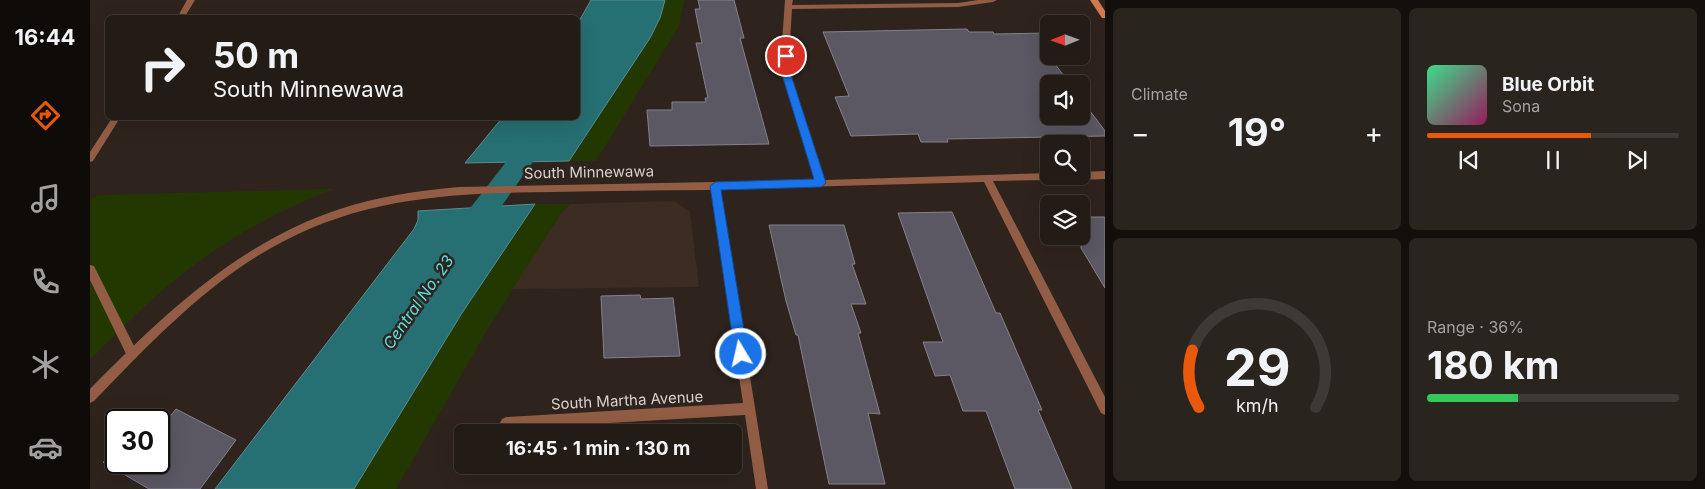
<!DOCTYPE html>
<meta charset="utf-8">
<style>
body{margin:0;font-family:Inter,sans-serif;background:#2a241f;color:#f1f3f6;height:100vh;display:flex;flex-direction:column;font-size:19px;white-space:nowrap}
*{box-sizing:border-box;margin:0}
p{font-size:16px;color:#a2a1a1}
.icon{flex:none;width:28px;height:28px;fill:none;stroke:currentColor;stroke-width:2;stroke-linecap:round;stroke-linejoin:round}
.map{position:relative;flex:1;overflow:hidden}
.sheet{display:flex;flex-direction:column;gap:8px;padding:8px;background:#130f0c;width:600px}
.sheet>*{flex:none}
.banner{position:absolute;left:15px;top:15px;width:475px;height:105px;border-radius:8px;box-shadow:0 5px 20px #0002,0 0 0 1px #3f3935;background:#221b16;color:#f1f3f6;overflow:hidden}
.needle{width:32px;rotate:269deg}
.buttons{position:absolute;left:950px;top:15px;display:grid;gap:10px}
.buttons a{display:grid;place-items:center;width:50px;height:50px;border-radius:8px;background:#221b16;box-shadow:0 5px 20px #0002,0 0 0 1px #3f3935;font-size:25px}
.speed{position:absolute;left:15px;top:409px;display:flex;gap:10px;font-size:25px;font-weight:700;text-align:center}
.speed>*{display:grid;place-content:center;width:65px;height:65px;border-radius:50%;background:#221b16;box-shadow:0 5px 20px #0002,0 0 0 1px #3f3935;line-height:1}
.speed .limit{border:2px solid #111;border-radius:8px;background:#fff;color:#111}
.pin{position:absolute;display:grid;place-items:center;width:42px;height:42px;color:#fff;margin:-21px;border:2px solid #fff;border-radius:50%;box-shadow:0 1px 5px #0007}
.me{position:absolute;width:55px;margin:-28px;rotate:351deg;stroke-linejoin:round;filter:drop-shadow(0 0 4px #0008)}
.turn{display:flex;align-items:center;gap:18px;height:105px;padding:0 25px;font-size:22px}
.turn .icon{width:65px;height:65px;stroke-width:2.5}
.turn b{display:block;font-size:35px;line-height:42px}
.big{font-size:38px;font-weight:700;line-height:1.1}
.sheet .card{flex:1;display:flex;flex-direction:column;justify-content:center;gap:8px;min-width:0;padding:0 18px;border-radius:8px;background:#2a241f}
.sheet .dial{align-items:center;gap:0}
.dial svg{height:130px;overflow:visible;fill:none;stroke:#3f3935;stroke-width:7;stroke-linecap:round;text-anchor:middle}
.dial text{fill:#f1f3f6;stroke:none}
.song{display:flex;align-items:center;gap:15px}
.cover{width:60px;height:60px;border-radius:8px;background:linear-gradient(135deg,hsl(150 70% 55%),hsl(330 70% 35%))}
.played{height:5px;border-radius:2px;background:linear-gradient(90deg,#ea580c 65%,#3f3935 65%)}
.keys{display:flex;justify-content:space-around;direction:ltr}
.heat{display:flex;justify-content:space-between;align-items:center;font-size:28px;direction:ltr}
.charge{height:8px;border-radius:4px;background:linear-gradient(90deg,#34c759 36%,#3f3935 0)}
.sheet .tiles{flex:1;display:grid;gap:8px;grid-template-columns:repeat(2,1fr)}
.trip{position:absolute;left:364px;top:424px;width:288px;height:50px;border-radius:8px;background:#221b16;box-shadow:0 5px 20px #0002,0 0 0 1px #3f3935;font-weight:700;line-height:50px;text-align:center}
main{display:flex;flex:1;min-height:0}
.tabs{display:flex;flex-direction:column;width:90px;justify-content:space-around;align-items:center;background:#0e0b09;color:#a2a1a1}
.tabs .icon{width:35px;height:35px}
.tabs .current{color:#ea580c}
.tabs b{font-size:22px;color:#f1f3f6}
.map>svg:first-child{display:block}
.built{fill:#3c2c22}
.green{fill:#233800}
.water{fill:#266f72;stroke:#5b8c8d}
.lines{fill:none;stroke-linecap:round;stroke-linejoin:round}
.canal{fill:#266f72;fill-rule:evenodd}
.building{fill:#5b5864;stroke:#84818e}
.lane{fill:#925d44;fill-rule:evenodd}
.street{fill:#925d44;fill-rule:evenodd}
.secondary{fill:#d07a52;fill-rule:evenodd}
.route{fill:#1a73e8;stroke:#114b97}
.labels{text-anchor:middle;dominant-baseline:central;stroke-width:5;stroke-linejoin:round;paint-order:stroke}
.street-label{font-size:15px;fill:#d8d1cd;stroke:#2e241d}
.water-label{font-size:16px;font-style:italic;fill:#57e0e7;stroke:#2e241d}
</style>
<main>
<nav class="tabs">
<b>16:44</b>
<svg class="icon current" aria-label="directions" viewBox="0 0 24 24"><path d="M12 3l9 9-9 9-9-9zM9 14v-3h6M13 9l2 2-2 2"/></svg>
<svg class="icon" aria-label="music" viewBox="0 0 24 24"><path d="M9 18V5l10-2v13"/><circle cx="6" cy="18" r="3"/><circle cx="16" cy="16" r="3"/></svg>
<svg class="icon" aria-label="phone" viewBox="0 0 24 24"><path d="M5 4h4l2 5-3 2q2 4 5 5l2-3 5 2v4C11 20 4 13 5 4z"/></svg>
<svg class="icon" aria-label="climate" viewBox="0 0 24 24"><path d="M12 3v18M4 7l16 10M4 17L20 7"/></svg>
<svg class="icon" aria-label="car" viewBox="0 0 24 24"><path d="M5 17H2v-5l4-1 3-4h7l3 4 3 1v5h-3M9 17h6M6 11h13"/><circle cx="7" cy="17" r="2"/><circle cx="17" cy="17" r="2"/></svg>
</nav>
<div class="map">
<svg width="1015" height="489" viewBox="0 0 1015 489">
<rect width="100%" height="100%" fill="#2e241d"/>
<path class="built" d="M584 201 600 212 609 287 422 289 469 216 480 204Z"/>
<path class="green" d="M575 0H594L589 26 506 161H479L560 38 570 18Z
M243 189C184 212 129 243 80 284 52 307 26 334 0 360V200L8 195Z
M445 204H480L469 216 400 325 306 489H264L372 313Z"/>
<path class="water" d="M501 0H575L570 18 560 38 479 161 375 163 412 118H488V23Z
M445 204 372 313 264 489H125L324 229 328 220V211Z"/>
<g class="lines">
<path class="canal" d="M450 118H474L384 245 374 248 364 245 360 237 364 229Z"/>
</g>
<path class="building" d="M608 0H644L654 38H650L679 144 560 146 557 110H582V102H616L615 98H618L606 43H612L605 9H610Z
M877 29 879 32H903L904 34 959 33V56L980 84H959V116H991V99L1015 131V136L857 139 858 142H831L828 134 761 136 745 97 759 96 733 32Z
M862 212 906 313H910L952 410H948L982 489H925L896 411H873L860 375 845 376 833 342H853L808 213Z
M991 217H1015V288L991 248Z
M679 225H754L765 264H762L776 304H761L771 333H768L790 414 778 413 795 484H739L708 335H706L696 301Z
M550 295 551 299 583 298 590 356 514 358 511 296Z
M86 409 146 440 110 489H59L13 462H69V430Z"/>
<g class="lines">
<path class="lane" d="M0 265 4 266 48 354 46 358 42 359 38 358 0 280Z"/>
<path class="street" d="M97 0H105L94 18H87Z
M695 0H703L702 5 868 3 888 0H907L903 2 868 7 702 9 699 56 702 78 735 180 959 173V176H965L961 180 903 181 1015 397V415L1011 413 894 182 630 189 678 489H666L655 415 416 429 412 427 410 423 412 419 416 417 653 403 621 190C568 190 515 191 462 192 368 193 280 196 194 241 120 279 61 342 4 401L0 403V389C73 315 149 242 250 209 288 196 328 191 369 187L726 180 694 78 691 56Z
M22 118H30L3 161 0 162V152Z
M1015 171V179L991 180 987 176H991V172Z"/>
<path class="secondary" d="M1000 0H1008L1015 11V18H1012Z"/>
</g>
<path class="route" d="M696 53 700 56 702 78 736 183 731 187 631 190 658 354 656 358 651 360 647 358 645 354 620 186 625 182 724 179 693 78 691 56Z"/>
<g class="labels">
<g class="street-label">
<text transform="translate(499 172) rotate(-1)">South Minnewawa</text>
<text transform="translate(537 400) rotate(-3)">South Martha Avenue</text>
</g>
<g class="water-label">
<text transform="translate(328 302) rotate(-55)">Central No. 23</text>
</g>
</g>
</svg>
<div class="buttons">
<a><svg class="needle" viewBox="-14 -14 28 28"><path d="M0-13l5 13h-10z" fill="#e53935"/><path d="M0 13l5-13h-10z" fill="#a2a1a1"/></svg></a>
<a><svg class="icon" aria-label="sound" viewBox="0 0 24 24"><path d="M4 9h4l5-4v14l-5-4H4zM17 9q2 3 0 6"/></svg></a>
<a><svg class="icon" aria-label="search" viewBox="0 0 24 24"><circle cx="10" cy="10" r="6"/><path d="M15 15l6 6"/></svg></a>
<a><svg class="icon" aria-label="layers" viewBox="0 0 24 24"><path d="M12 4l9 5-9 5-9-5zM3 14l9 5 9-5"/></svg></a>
</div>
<div class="speed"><div class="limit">30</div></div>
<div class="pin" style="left:696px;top:56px;background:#d93025"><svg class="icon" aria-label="arrive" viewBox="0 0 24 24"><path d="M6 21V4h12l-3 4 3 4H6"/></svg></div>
<svg class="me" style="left:651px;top:354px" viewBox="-20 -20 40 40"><circle r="17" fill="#1a73e8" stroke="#fff" stroke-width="3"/><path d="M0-11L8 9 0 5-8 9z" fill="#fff"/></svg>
<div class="trip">16:45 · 1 min · 130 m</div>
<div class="banner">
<div class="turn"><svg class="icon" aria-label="right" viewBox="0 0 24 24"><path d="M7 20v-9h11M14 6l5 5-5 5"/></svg><div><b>50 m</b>South Minnewawa</div></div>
</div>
</div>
<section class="sheet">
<div class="tiles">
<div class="card"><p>Climate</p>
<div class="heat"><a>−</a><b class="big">19°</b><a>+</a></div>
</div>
<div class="card">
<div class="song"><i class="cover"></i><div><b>Blue Orbit</b><p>Sona</p></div></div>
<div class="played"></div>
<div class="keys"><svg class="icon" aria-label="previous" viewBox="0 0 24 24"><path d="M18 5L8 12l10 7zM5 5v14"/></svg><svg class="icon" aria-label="pause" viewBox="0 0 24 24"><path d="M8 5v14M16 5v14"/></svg><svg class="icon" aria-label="next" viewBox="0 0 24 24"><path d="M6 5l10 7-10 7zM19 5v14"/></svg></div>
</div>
<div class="card dial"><svg viewBox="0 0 100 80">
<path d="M14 69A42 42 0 1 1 86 69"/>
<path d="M14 69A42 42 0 0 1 10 34" stroke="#ea580c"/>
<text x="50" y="56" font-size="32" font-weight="700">29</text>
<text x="50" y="72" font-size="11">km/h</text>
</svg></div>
<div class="card"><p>Range · 36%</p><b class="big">180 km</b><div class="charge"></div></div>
</div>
</section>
</main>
